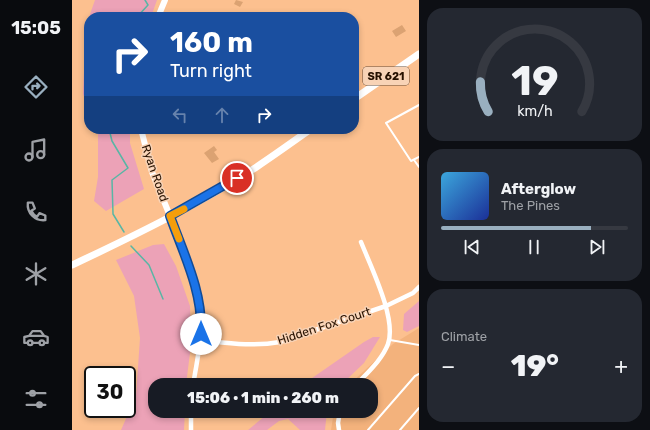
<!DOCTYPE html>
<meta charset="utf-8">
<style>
body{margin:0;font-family:Rubik,sans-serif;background:#242831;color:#f1f3f6;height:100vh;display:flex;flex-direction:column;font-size:15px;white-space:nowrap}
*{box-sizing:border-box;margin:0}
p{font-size:13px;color:#9ea1a6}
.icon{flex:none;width:22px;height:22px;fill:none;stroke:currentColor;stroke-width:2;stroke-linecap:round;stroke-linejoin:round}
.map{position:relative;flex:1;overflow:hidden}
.panel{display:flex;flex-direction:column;gap:8px;padding:8px;background:#0d0f14;width:231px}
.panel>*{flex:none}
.guide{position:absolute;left:12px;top:12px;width:275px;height:122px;border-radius:16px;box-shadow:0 2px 6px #0003;background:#1a4fa0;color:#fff;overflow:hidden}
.speed{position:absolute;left:12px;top:366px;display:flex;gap:8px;font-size:20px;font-weight:700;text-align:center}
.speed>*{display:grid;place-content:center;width:52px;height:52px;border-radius:50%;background:#171b24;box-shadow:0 2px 6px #0003;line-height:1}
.speed .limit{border:2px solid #111;border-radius:6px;background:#fff;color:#111}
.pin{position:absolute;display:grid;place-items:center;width:34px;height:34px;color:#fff;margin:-17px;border:2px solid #fff;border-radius:50%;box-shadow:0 1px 4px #0007}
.me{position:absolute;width:44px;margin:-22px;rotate:0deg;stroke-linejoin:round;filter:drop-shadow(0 0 3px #0008)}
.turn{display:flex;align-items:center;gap:14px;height:84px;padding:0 20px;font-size:18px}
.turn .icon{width:52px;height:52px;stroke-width:2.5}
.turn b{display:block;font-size:28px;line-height:34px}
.lanes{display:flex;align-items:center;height:38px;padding:0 20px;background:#0003;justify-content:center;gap:20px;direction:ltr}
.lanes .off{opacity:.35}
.big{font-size:30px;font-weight:800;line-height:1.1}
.panel .widget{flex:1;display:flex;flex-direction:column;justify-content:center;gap:6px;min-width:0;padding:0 14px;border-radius:16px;background:#242831}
.panel .dial{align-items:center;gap:0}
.dial svg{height:104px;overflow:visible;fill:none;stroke:#363941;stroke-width:7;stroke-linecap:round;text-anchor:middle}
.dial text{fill:#f1f3f6;stroke:none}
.song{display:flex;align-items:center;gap:12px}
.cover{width:48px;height:48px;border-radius:6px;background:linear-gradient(135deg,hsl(200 70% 55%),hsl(230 70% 35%))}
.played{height:4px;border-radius:2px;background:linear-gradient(90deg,#99afbf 80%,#363941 80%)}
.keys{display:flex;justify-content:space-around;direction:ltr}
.heat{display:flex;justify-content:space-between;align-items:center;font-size:22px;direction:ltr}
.trip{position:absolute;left:76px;top:378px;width:230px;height:40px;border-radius:16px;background:#171b24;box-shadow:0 2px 6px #0003;font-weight:800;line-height:40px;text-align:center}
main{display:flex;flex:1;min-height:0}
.menu{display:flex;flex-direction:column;width:72px;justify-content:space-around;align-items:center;background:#090b0e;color:#9ea1a6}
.menu .icon{width:28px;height:28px}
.menu .on{color:#99afbf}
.menu b{font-size:18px;color:#f1f3f6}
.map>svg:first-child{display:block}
.built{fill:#f3b27c}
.green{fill:#eca2b7}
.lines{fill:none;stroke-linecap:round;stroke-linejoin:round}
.stream{stroke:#58b6a5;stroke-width:1.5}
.building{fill:#dba272}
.lane{stroke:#fff;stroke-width:2}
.street{stroke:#fff;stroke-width:4.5}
.secondary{stroke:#fff;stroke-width:6}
.primary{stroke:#fff;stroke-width:7}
.route-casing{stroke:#114b97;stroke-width:10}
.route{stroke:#1a73e8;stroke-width:7}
.slow{stroke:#f59e0b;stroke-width:7}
.labels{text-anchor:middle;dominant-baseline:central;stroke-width:3;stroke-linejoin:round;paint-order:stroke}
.shield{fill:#f8d3b6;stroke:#654b37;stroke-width:1}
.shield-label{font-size:11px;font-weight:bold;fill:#261100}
.street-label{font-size:12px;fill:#261100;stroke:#f8d3b6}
</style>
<main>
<nav class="menu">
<b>15:05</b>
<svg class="icon on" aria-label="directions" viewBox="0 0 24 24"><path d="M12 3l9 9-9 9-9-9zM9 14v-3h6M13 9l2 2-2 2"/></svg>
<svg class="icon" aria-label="music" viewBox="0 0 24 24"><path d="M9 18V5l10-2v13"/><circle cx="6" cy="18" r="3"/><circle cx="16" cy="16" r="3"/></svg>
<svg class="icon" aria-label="phone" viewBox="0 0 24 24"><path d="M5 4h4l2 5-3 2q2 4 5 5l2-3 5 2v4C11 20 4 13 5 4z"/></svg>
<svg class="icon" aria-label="climate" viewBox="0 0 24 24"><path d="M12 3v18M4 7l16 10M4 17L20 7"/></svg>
<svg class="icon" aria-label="car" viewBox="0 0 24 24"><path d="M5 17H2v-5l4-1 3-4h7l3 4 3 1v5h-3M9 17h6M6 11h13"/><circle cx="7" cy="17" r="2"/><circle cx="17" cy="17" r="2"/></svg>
<svg class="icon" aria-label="filters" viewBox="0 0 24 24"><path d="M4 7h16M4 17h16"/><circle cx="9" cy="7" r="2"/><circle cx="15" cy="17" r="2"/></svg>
</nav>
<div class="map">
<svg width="347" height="430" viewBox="0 0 347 430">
<rect width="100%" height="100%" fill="#fcc08f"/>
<path class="built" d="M347 328V430H259L262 411H299V385H277L321 344Z"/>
<path class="green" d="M23 0H85L79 17H17Z
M17 17V108L11 94 14 26Z
M26 129H58V143L72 189 34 211 22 201 26 177Z
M92 244 104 266 118 306 119 345 114 385H83V411H113L112 430H49L64 396 68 338 62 296 44 260 81 245Z
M347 301V326L335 332 331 330 332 314Z
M301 337H308L292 363 269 385H230L292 342Z
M199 411H255L253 430H228L216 419 207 421 195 430H176Z"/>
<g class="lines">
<path class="stream" d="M65 17 76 5 73 0
M35 129 38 133 40 141 56 168 40 180 41 214 52 232
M59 246 77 265 91 299"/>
</g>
<path class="building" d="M164 0 171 2 168 7 162 4Z
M330 25 334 31 324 37 320 31Z
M142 146 145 150 142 152 147 159 140 163 132 153Z"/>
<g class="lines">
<path class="lane" d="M347 105 314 123 339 161 347 157
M342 160 347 167
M318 340 347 345
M296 430 343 376 347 374
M328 430 347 408"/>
<path class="street" d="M98 216C110 248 127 281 129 315 130 338 125 362 121 385
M128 340C156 343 180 347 208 342L314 306 341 293 347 287
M284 385C295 373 310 360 316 344 325 319 299 267 289 242
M119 411V430
M267 430 266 423 268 411"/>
<path class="secondary" d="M86 17 93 0
M69 129 80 172 98 216"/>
<path class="primary" d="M282 99 347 54
M0 265C64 235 127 204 186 166 204 154 222 141 239 129"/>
</g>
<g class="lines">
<g class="route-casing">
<path id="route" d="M129 334C131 292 112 255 98 216L165 178"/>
</g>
<use href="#route" class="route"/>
<path class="slow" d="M107 239 98 216 112 209"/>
</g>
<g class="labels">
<rect class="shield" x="291" y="67" width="46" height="18" rx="3"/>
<g class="shield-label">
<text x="314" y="76">SR 621</text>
</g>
<g class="street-label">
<text transform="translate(83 173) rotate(71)">Ryan Road</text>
<text transform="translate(252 326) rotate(-18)">Hidden Fox Court</text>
</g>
</g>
</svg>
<div class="speed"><div class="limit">30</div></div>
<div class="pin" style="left:165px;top:178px;background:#d93025"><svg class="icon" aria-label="arrive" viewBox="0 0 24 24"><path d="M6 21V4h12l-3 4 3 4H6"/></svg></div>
<svg class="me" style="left:129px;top:334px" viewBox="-20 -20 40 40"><circle r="19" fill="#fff"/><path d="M0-13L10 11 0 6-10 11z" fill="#1a73e8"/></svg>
<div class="trip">15:06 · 1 min · 260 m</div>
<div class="guide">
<div class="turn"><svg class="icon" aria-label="right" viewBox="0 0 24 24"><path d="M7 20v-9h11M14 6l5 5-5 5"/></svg><div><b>160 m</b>Turn right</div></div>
<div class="lanes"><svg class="icon off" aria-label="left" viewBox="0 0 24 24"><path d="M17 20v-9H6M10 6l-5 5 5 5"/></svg><svg class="icon off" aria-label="ahead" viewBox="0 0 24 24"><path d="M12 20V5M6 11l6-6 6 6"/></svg><svg class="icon" aria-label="right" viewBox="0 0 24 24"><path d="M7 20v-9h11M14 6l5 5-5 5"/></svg></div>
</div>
</div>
<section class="panel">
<div class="widget dial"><svg viewBox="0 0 100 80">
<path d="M14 69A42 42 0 1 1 86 69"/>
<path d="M14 69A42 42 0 0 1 8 46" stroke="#99afbf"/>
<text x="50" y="56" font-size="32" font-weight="700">19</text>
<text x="50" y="72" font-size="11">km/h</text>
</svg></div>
<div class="widget">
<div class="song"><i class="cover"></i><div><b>Afterglow</b><p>The Pines</p></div></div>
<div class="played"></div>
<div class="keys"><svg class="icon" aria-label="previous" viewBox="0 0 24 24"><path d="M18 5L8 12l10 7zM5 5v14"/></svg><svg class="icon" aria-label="pause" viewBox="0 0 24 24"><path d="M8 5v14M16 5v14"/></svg><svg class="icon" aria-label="next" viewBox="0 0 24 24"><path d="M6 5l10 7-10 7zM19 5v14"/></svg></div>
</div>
<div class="widget"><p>Climate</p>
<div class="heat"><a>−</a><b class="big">19°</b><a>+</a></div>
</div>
</section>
</main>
